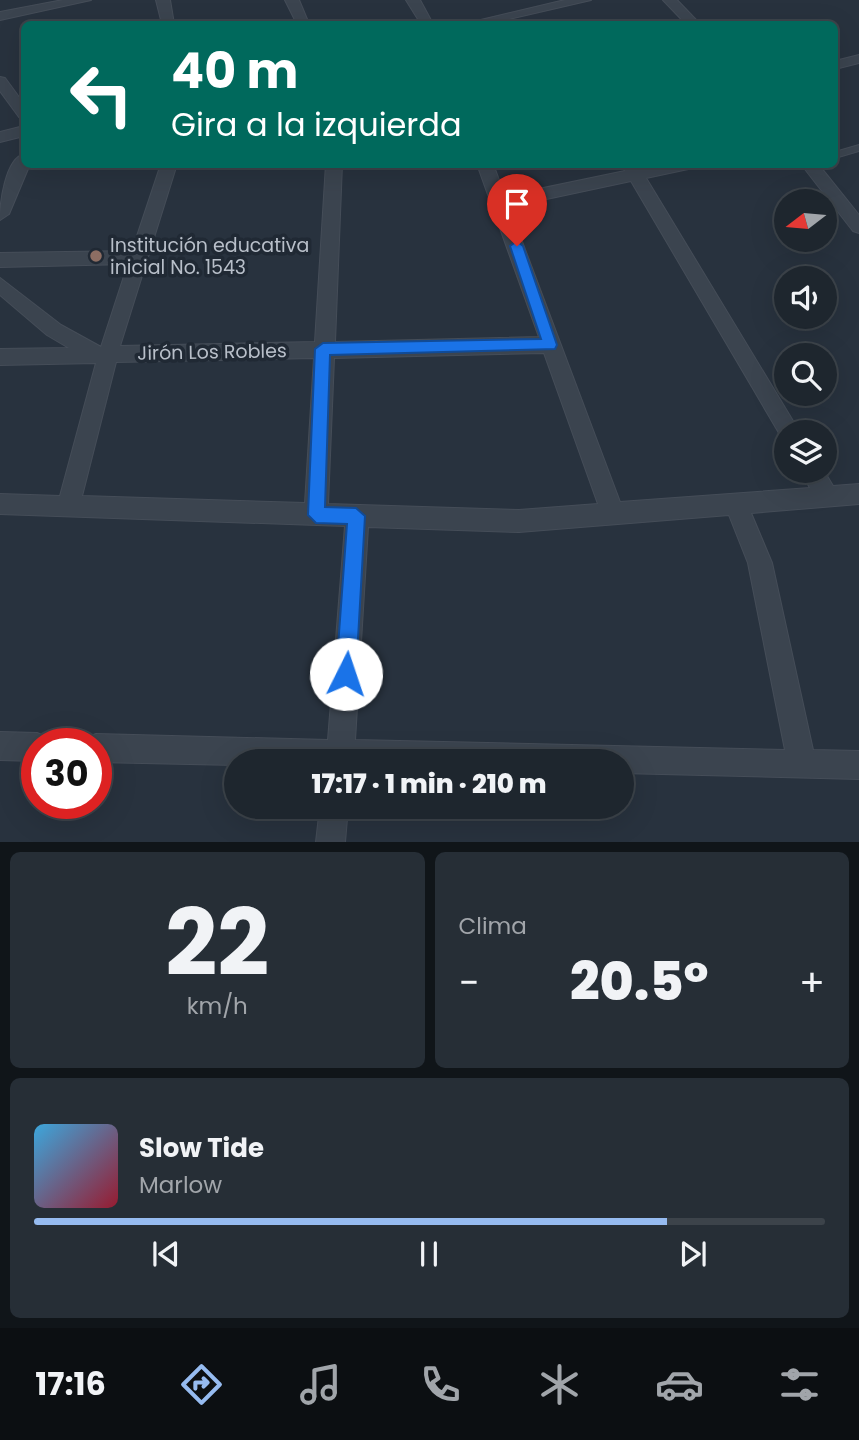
<!DOCTYPE html>
<html lang="es">
<meta charset="utf-8">
<style>
body{margin:0;font-family:Poppins,sans-serif;background:#262e36;color:#f1f3f6;height:100vh;display:flex;flex-direction:column;font-size:26px;white-space:nowrap}
*{box-sizing:border-box;margin:0}
p{font-size:23px;color:#a1a5aa}
.icon{flex:none;width:38px;height:38px;fill:none;stroke:currentColor;stroke-width:2;stroke-linecap:round;stroke-linejoin:round}
.map{position:relative;height:842px;overflow:hidden}
.panel{display:flex;flex-direction:column;gap:10px;padding:10px;background:#101519;flex:1}
.panel>*{flex:none}
.guide{position:absolute;left:21px;top:21px;width:817px;height:147px;border-radius:10px;box-shadow:0 7px 28px #0002,0 0 0 2px #3c434a;background:#00695c;color:#fff;overflow:hidden}
.needle{width:46px;rotate:254deg}
.controls{position:absolute;left:774px;top:189px;display:grid;gap:14px}
.controls a{display:grid;place-items:center;width:63px;height:63px;border-radius:50%;background:#1e262e;box-shadow:0 7px 28px #0002,0 0 0 2px #3c434a;font-size:35px}
.speed{position:absolute;left:21px;top:728px;display:flex;gap:14px;font-size:35px;font-weight:700;text-align:center}
.speed>*{display:grid;place-content:center;width:91px;height:91px;border-radius:50%;background:#1e262e;box-shadow:0 7px 28px #0002,0 0 0 2px #3c434a;line-height:1}
.speed .limit{border:10px solid #d22;background:#fff;color:#111}
.pin{position:absolute;display:grid;place-items:center;width:60px;height:60px;color:#fff;margin:-72px -30px;border-radius:50% 50% 50% 0;rotate:-45deg;box-shadow:0 0 7px #0007}
.pin .icon{rotate:45deg}
.me{position:absolute;width:77px;margin:-38px;rotate:4deg;stroke-linejoin:round;filter:drop-shadow(0 0 5px #0008)}
.turn{display:flex;align-items:center;gap:24px;height:147px;padding:0 35px;font-size:32px}
.turn .icon{width:91px;height:91px;stroke-width:2.5}
.turn b{display:block;font-size:49px;line-height:60px}
.big{font-size:52px;font-weight:800;line-height:1.1}
.panel .card{flex:1;display:flex;flex-direction:column;justify-content:center;gap:10px;min-width:0;padding:0 24px;border-radius:10px;background:#262e36}
.panel .dial{align-items:center;gap:0}
.dial b{font-size:91px;line-height:1}
.song{display:flex;align-items:center;gap:21px}
.cover{width:84px;height:84px;border-radius:10px;background:linear-gradient(135deg,hsl(200 70% 55%),hsl(350 70% 35%))}
.played{height:7px;border-radius:4px;background:linear-gradient(90deg,#96bbf0 80%,#3c434a 80%)}
.keys{display:flex;justify-content:space-around;direction:ltr}
.heat{display:flex;justify-content:space-between;align-items:center;font-size:38px;direction:ltr}
.panel .tiles{flex:1;display:grid;gap:10px;grid-template-columns:1fr 1fr}
.card:last-child{grid-column:span 2}
.trip{position:absolute;left:224px;top:749px;width:410px;height:70px;border-radius:35px;background:#1e262e;box-shadow:0 7px 28px #0002,0 0 0 2px #3c434a;font-weight:800;line-height:70px;text-align:center}
.dock{display:flex;height:112px;justify-content:space-around;align-items:center;background:#0c0f12;color:#a1a5aa}
.dock .icon{width:49px;height:49px}
.dock .selected{color:#96bbf0}
.dock b{font-size:32px;color:#f1f3f6}
.map>svg:first-child{display:block}
.lines{fill:none;stroke-linecap:round;stroke-linejoin:round}
.lane-casing{stroke:#454d58;stroke-width:2}
.street-casing{stroke:#454d58;stroke-width:2}
.lane{fill:#3b444f;fill-rule:evenodd}
.street{fill:#3b444f;fill-rule:evenodd}
.route{fill:#1a73e8;stroke:#114b97;stroke-width:2}
.education-dot{fill:#8d6e63;stroke:#202934;stroke-width:2.5}
.labels{text-anchor:middle;dominant-baseline:central;stroke-width:7;stroke-linejoin:round;paint-order:stroke}
.poi-label{font-size:19px;fill:#b8bfc9;stroke:#202934;text-anchor:start}
.street-label{font-size:19px;fill:#b8bfc9;stroke:#202934}
</style>
<div class="map">
<svg width="859" height="842" viewBox="0 0 859 842">
<rect width="100%" height="100%" fill="#28323e"/>
<g class="lines">
<g class="lane-casing">
<path id="lane" d="M859 145V151L835 158V152Z"/>
</g>
<g class="street-casing">
<path id="street" d="M63 0H91L0 20V12Z
M156 0H170L174 24H162Z
M285 0H299L309 24H297Z
M406 0H420L433 24H421Z
M565 0H591L488 24H464Z
M663 0H677L700 24H686Z
M859 55V63L835 69V61Z
M0 77 5 78 24 104V119L19 117 0 91Z
M24 126V136L0 142V132Z
M24 154V164H30L9 214 0 220C0 204 5 159 24 154Z
M161 164H177L120 346 315 342 326 164H342L335 342 539 337 477 164H493L505 196 625 171 621 164H637L640 168 659 164H695L693 168 646 178 796 426 799 432H786V440L782 438 631 181 509 207 620 502 810 488 801 471H824L833 486 859 484V504L751 513 772 563 813 750 859 751V779L621 773V761H236V765L96 762V744H84L86 738 96 734 328 740 345 526 0 514V494L60 496 96 363 0 365V349L69 348 47 335 0 295V278L61 325 101 347 128 264 0 267V253L132 251ZM544 353 598 504 519 510 328 504 334 358ZM314 358 305 503 82 496 116 362ZM729 515 748 563 785 750 355 740 368 527 519 532Z
M801 164H818L859 215V233L853 231Z
M0 732 37 733 47 737 49 744H37V761L0 760Z
M320 807H348L345 842H316Z"/>
</g>
<use href="#lane" class="lane"/>
<use href="#street" class="street"/>
</g>
<path class="route" d="M517 241 523 246 557 345 555 349 330 355 325 507 356 508 365 516 356 674 353 681 346 684 339 681 336 674 347 524 316 523 308 515 315 349 323 343 541 339 510 246Z"/>
<circle class="education-dot" cx="96" cy="256" r="7"/>
<g class="labels">
<g class="poi-label">
<text x="110" y="245">Institución educativa<tspan x="110" dy="22">inicial No. 1543</tspan></text>
</g>
<g class="street-label">
<text transform="translate(212 352) rotate(-1)">Jirón Los Robles</text>
</g>
</g>
</svg>
<div class="controls">
<a><svg class="needle" viewBox="-14 -14 28 28"><path d="M0-13l5 13h-10z" fill="#e53935"/><path d="M0 13l5-13h-10z" fill="#a1a5aa"/></svg></a>
<a><svg class="icon" aria-label="sound" viewBox="0 0 24 24"><path d="M4 9h4l5-4v14l-5-4H4zM17 9q2 3 0 6"/></svg></a>
<a><svg class="icon" aria-label="search" viewBox="0 0 24 24"><circle cx="10" cy="10" r="6"/><path d="M15 15l6 6"/></svg></a>
<a><svg class="icon" aria-label="layers" viewBox="0 0 24 24"><path d="M12 4l9 5-9 5-9-5zM3 14l9 5 9-5"/></svg></a>
</div>
<div class="speed"><div class="limit">30</div></div>
<div class="pin" style="left:517px;top:246px;background:#d93025"><svg class="icon" aria-label="arrive" viewBox="0 0 24 24"><path d="M6 21V4h12l-3 4 3 4H6"/></svg></div>
<svg class="me" style="left:346px;top:674px" viewBox="-20 -20 40 40"><circle r="19" fill="#fff"/><path d="M0-13L10 11 0 6-10 11z" fill="#1a73e8"/></svg>
<div class="trip">17:17 · 1 min · 210 m</div>
<div class="guide">
<div class="turn"><svg class="icon" aria-label="left" viewBox="0 0 24 24"><path d="M17 20v-9H6M10 6l-5 5 5 5"/></svg><div><b>40 m</b>Gira a la izquierda</div></div>
</div>
</div>
<section class="panel">
<div class="tiles">
<div class="card dial"><b>22</b><p>km/h</p></div>
<div class="card"><p>Clima</p>
<div class="heat"><a>−</a><b class="big">20.5°</b><a>+</a></div>
</div>
<div class="card">
<div class="song"><i class="cover"></i><div><b>Slow Tide</b><p>Marlow</p></div></div>
<div class="played"></div>
<div class="keys"><svg class="icon" aria-label="previous" viewBox="0 0 24 24"><path d="M18 5L8 12l10 7zM5 5v14"/></svg><svg class="icon" aria-label="pause" viewBox="0 0 24 24"><path d="M8 5v14M16 5v14"/></svg><svg class="icon" aria-label="next" viewBox="0 0 24 24"><path d="M6 5l10 7-10 7zM19 5v14"/></svg></div>
</div>
</div>
</section>
<nav class="dock">
<b>17:16</b>
<svg class="icon selected" aria-label="directions" viewBox="0 0 24 24"><path d="M12 3l9 9-9 9-9-9zM9 14v-3h6M13 9l2 2-2 2"/></svg>
<svg class="icon" aria-label="music" viewBox="0 0 24 24"><path d="M9 18V5l10-2v13"/><circle cx="6" cy="18" r="3"/><circle cx="16" cy="16" r="3"/></svg>
<svg class="icon" aria-label="phone" viewBox="0 0 24 24"><path d="M5 4h4l2 5-3 2q2 4 5 5l2-3 5 2v4C11 20 4 13 5 4z"/></svg>
<svg class="icon" aria-label="climate" viewBox="0 0 24 24"><path d="M12 3v18M4 7l16 10M4 17L20 7"/></svg>
<svg class="icon" aria-label="car" viewBox="0 0 24 24"><path d="M5 17H2v-5l4-1 3-4h7l3 4 3 1v5h-3M9 17h6M6 11h13"/><circle cx="7" cy="17" r="2"/><circle cx="17" cy="17" r="2"/></svg>
<svg class="icon" aria-label="filters" viewBox="0 0 24 24"><path d="M4 7h16M4 17h16"/><circle cx="9" cy="7" r="2"/><circle cx="15" cy="17" r="2"/></svg>
</nav>
